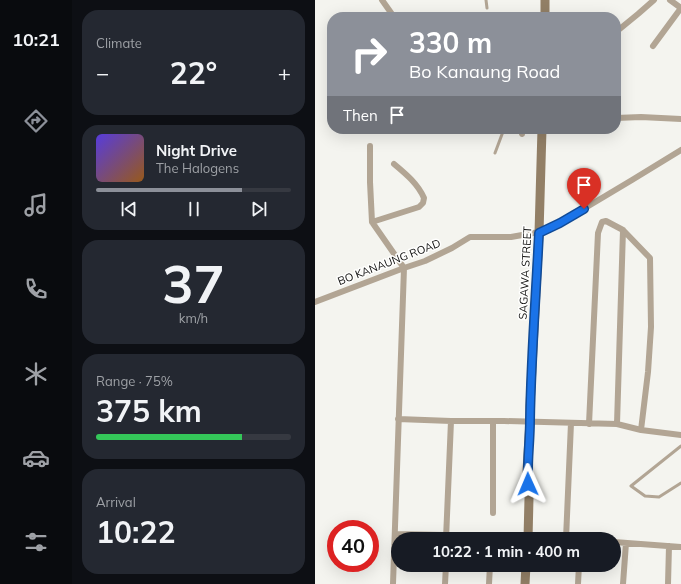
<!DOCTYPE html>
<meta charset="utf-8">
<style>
body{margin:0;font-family:Mulish,sans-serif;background:#242831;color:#f1f3f6;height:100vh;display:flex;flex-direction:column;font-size:15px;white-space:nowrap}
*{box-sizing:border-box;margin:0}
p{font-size:13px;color:#9ea1a6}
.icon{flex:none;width:22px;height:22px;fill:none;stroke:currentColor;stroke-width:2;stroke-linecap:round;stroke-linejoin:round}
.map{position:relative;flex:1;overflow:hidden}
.drawer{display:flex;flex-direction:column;gap:10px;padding:10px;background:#0d0f14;width:243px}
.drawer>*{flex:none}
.banner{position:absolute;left:12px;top:12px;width:294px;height:122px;border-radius:16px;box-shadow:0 4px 16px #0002;background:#8c9099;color:#fff;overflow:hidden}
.speed{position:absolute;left:12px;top:520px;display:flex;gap:8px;font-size:20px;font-weight:700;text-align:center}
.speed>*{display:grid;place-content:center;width:52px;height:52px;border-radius:50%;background:#171b24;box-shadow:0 4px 16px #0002;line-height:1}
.speed .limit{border:6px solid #d22;background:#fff;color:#111}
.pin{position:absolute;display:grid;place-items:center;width:34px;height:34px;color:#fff;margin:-41px -17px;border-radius:50% 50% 50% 0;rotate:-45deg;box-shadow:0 0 4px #0007}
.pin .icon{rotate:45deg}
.me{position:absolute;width:44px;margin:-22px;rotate:359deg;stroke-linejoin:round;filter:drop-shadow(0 0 3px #0008)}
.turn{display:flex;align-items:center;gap:14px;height:84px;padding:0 16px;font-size:18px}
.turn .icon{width:52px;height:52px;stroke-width:2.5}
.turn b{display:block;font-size:28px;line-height:34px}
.then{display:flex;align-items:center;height:38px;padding:0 16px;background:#0003;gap:8px;font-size:15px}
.big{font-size:30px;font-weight:700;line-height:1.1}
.drawer .card{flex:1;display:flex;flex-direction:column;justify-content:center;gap:6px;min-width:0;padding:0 14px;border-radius:16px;background:#242831}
.drawer .dial{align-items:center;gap:0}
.dial b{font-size:52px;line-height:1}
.song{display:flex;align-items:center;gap:12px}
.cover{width:48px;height:48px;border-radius:6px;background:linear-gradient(135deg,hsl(250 70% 55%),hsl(30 70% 35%))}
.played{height:4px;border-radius:2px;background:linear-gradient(90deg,#8c9099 75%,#363941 75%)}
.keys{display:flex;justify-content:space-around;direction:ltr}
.heat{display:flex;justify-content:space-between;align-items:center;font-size:22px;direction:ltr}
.charge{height:6px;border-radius:3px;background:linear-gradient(90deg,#34c759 75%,#363941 0)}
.trip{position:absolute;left:76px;top:532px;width:230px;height:40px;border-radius:20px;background:#171b24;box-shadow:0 4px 16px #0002;font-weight:700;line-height:40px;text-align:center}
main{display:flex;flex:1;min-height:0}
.dock{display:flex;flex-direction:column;width:72px;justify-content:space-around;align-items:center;background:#090b0e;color:#9ea1a6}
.dock .icon{width:28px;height:28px}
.dock .active{color:#8c9099}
.dock b{font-size:18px;color:#f1f3f6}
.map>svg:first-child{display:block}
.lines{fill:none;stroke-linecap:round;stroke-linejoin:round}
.lane{stroke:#b2a594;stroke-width:3}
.street{stroke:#b2a594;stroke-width:6}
.secondary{stroke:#927f66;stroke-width:9}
.route-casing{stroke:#114b97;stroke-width:10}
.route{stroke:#1a73e8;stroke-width:7}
.labels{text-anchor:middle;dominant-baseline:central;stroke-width:3;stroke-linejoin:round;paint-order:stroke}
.street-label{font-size:11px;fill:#0c0c0b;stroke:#fffffe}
</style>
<main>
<nav class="dock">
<b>10:21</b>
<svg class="icon active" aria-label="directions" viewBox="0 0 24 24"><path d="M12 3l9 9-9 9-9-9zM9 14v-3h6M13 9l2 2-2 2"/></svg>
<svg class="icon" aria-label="music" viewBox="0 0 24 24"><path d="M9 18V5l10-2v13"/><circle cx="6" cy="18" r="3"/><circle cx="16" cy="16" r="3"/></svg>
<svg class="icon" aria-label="phone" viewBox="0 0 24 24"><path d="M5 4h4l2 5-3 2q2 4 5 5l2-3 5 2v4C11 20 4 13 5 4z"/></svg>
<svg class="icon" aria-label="climate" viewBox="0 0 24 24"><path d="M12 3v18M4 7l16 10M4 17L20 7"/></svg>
<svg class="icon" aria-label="car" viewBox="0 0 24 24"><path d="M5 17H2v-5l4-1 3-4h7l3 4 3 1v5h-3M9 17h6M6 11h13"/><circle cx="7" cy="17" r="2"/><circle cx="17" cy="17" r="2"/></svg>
<svg class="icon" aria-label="filters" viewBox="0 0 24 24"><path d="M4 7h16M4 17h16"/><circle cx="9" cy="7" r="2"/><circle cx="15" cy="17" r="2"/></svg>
</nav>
<section class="drawer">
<div class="card"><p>Climate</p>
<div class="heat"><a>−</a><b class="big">22°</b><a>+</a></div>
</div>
<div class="card">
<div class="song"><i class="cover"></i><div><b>Night Drive</b><p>The Halogens</p></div></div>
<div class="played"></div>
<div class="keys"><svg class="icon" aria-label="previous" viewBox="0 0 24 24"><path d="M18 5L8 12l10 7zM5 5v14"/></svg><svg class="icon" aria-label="pause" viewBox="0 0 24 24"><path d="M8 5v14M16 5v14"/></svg><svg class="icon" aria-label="next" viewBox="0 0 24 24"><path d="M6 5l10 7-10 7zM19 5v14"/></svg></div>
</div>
<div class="card dial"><b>37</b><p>km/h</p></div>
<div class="card"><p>Range · 75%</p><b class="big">375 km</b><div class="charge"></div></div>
<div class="card"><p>Arrival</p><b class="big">10:22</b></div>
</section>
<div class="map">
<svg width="366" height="584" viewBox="0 0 366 584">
<rect width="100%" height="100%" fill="#f4f4ef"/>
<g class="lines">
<path class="lane" d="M171 0 172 8
M180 153 189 129
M366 446 316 486 330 496 344 497 366 483"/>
<path class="street" d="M67 0 79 17
M355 0 366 8
M278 15 287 17
M301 32 323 14 339 0
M338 46 366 8
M301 118 326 117 366 119
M206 129 207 134
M55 146V182L57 222 89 268 78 584
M57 222 104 207 108 203 109 198C103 184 91 174 79 164
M224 233 245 223 317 180 366 150
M0 302 89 268 110 261 137 248 155 237H196L224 232
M83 419 136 421H189L302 424 326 430 366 435
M274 424 283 233 287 222 291 221 308 230 335 258 336 327 333 372 326 430
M302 424 308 230
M178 513V421
M80 534 131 535 176 537H213L246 539
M131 539 136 421
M251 539 256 423
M299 542 366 547
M130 584 131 565
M174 584 175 565
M263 584 264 565
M308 584 311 543
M353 584 354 546"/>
<path class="secondary" d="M230 17V0
M213 539 214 498 212 471 215 421V406L224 233 227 129
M210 584 211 565"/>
</g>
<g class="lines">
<g class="route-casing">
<path id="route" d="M213 484C212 463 215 441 215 420 216 358 221 295 224 233L245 223 269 209"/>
</g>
<use href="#route" class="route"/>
</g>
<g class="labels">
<g class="street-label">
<text transform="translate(74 262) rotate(-21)">BO KANAUNG ROAD</text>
<text transform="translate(210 273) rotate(-87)">SAGAWA STREET</text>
</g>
</g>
</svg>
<div class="speed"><div class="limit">40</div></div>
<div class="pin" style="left:269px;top:209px;background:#d93025"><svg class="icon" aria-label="arrive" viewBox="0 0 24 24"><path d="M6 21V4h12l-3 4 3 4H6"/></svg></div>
<svg class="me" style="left:213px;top:484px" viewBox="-20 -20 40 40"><path d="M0-17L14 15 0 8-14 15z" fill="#1a73e8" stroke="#fff" stroke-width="4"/></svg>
<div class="trip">10:22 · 1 min · 400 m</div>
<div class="banner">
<div class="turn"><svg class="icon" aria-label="right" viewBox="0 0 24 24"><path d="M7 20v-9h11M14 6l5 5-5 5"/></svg><div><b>330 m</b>Bo Kanaung Road</div></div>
<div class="then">Then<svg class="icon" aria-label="arrive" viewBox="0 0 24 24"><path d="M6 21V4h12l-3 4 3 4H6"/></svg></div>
</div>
</div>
</main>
